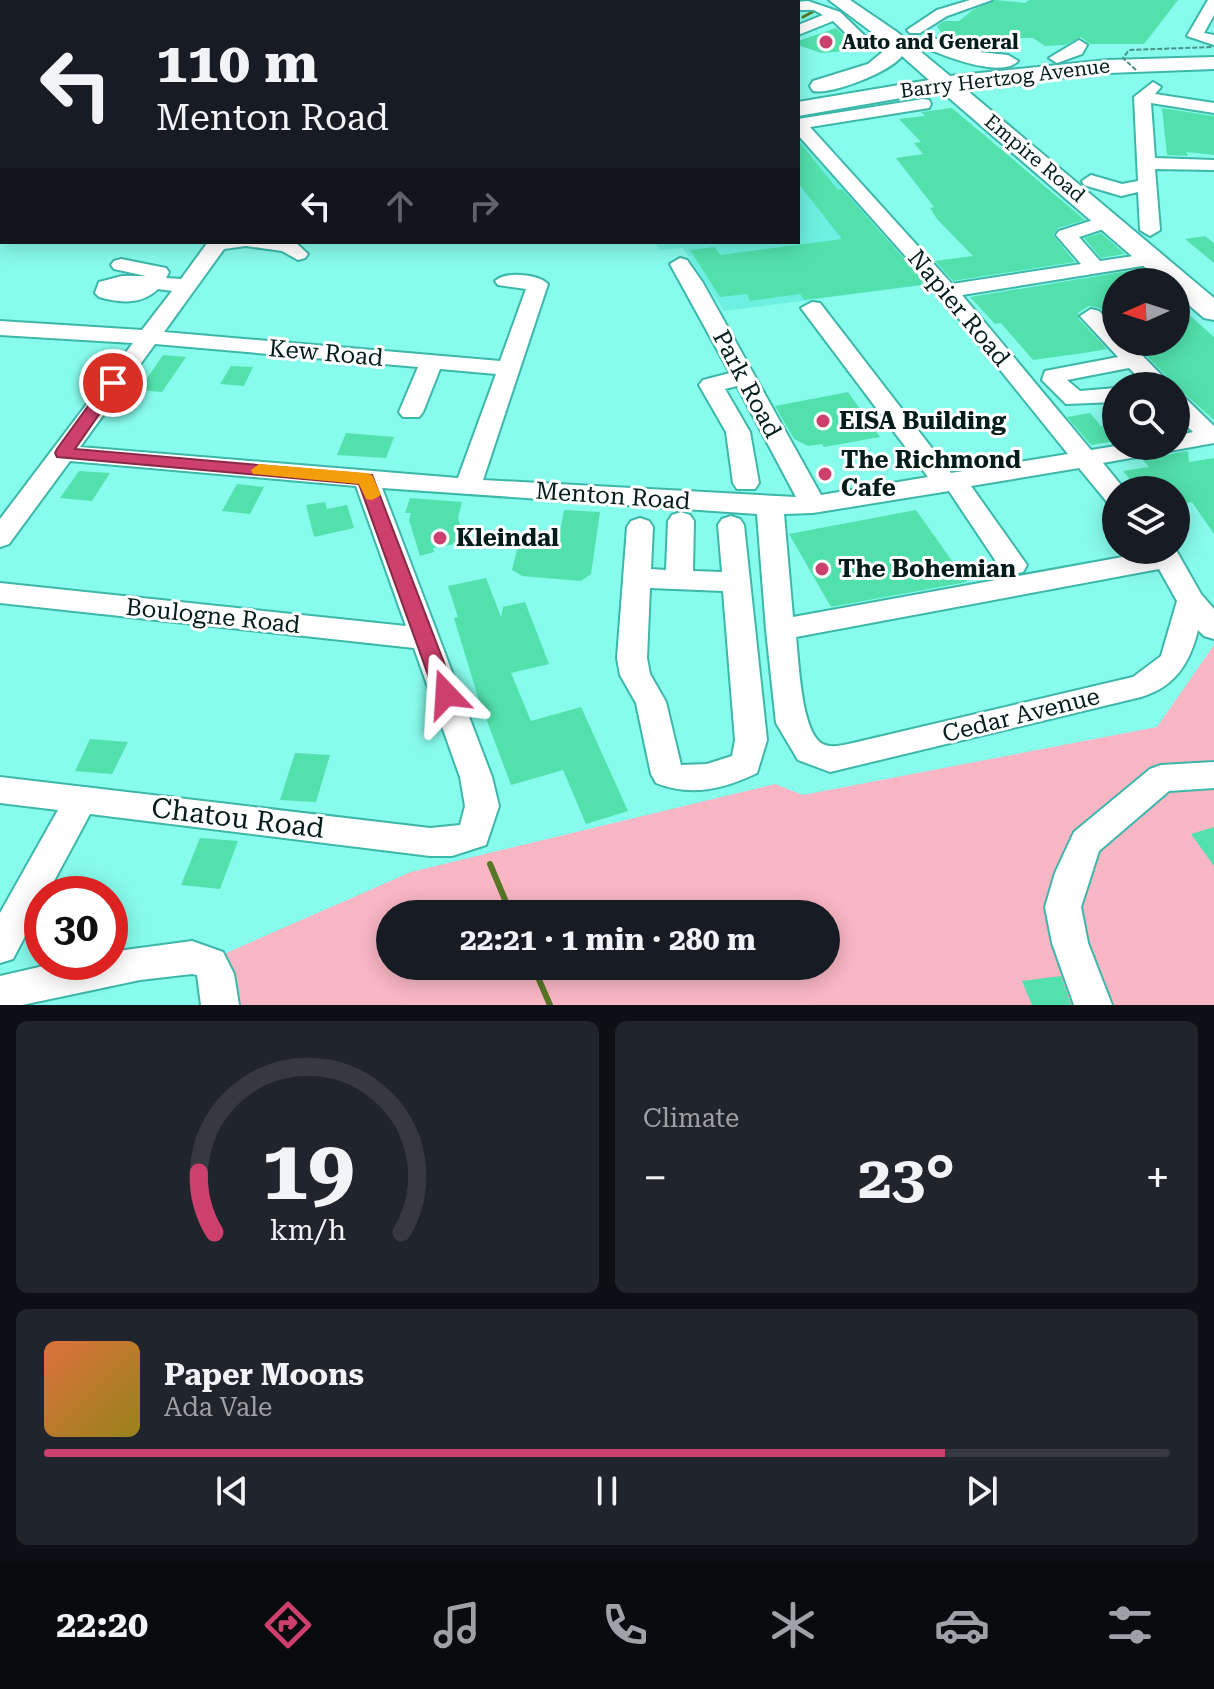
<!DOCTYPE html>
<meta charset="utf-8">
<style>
body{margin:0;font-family:"Roboto Serif",serif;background:#20242c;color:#f1f3f6;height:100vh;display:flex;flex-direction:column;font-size:30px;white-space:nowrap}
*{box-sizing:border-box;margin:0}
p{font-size:26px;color:#9ea1a6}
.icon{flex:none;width:44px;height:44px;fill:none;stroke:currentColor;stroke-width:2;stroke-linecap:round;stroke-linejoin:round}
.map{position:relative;height:1005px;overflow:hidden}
.sheet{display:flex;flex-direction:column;gap:16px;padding:16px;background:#0d0f14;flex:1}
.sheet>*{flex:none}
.hud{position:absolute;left:0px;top:0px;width:800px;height:244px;box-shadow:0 4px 20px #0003;background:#171b24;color:#f1f3f6;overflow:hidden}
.needle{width:52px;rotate:267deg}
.controls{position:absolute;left:1102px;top:268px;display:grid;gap:16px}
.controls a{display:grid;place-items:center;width:88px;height:88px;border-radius:50%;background:#171b24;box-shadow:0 4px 20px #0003;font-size:40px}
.speed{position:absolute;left:24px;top:876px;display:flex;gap:16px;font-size:40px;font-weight:700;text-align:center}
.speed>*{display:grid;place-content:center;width:104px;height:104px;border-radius:50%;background:#171b24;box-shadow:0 4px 20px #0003;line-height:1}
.speed .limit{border:12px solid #d22;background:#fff;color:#111}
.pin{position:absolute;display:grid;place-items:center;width:68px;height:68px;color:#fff;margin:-34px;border:4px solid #fff;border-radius:50%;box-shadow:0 2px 8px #0007}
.me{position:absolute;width:88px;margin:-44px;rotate:340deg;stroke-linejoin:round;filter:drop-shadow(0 0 6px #0008)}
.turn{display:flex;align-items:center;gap:28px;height:168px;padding:0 24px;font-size:36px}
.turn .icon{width:104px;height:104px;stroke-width:2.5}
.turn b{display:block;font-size:56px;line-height:68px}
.lanes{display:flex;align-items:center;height:76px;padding:0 24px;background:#0003;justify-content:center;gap:40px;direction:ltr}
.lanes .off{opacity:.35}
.big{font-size:60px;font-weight:700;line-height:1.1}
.sheet .widget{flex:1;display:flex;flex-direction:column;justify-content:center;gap:12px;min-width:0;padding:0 28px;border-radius:12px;background:#20242c}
.sheet .dial{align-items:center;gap:0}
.dial svg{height:208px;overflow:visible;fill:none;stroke:#363941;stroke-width:7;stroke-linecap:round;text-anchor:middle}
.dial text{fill:#f1f3f6;stroke:none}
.song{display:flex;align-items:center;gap:24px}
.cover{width:96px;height:96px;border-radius:12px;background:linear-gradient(135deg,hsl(20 70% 55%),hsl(50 70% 35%))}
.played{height:8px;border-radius:4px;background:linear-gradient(90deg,#cd406d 80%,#363941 80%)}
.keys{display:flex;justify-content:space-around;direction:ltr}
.heat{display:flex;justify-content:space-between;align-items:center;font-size:44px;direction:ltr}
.sheet .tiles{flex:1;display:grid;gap:16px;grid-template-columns:1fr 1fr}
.widget:last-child{grid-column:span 2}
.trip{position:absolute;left:376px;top:900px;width:464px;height:80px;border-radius:40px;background:#171b24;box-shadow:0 4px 20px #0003;font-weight:700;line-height:80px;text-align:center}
.menu{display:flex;height:128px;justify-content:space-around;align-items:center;background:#090b0e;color:#9ea1a6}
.menu .icon{width:56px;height:56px}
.menu .active{color:#cd406d}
.menu b{font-size:36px;color:#f1f3f6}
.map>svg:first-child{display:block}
.built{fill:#6df0e1}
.green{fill:#f9b6c4;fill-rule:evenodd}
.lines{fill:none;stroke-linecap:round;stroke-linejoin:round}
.stream-far1{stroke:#577726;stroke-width:3}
.stream{stroke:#577726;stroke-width:6}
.building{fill:#52e1ac}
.minor-casing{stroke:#3cb7aa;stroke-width:4}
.major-casing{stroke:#3cb7aa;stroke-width:4}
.minor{fill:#fff;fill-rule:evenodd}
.major{fill:#fff;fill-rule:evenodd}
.path-bridge{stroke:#499289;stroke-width:2;stroke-dasharray:5 2;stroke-linecap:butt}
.route{fill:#cd406d;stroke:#852a47;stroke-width:2}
.slow{fill:#f59e0b}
.poi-dot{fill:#cd406d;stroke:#fff;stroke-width:3}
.labels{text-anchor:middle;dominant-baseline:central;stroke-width:6;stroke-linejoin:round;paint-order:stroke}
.far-poi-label{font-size:20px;font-weight:bold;fill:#041d1b;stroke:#fff;text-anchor:start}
.far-street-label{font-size:20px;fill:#041d1b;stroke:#fff}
.street-label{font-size:24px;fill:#041d1b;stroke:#fff}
.poi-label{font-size:24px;font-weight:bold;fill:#041d1b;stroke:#fff;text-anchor:start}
.near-street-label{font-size:28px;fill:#041d1b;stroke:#fff}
</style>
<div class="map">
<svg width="1214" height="1005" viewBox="0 0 1214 1005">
<rect width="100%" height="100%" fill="#87fbec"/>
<path class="built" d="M0 0H568L2 2V160Z
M798 131 914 273 925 285 724 311 683 248 660 250 655 242H798Z"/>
<path class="green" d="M1214 645V1005H215L208 961 411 872 775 784 803 795 1157 727ZM390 914H826V966H390Z"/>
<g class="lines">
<path class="stream-far1" d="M803 17 818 9"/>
<path class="stream" d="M490 864 511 914
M533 966 550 1005"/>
</g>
<path class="building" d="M995 0 1025 3 1029 0H1178L1144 44H1090L1081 37 1065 45 1045 46 1033 38 945 39 937 26 944 21H959L973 10Z
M836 28 860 50 821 53 798 45V41Z
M952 108 1085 220 1058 228 1053 235 1075 262 953 281 935 261 973 256 937 219 930 208 934 207 896 158 923 154 914 143 921 142 899 119 925 116 921 112Z
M1162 108 1214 116V155L1186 152 1188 156 1167 155Z
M798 140 838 190 842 189 927 284 804 300 800 294 750 301 747 294 720 297 690 250 715 247 720 255 842 239 798 183Z
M1101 233 1125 254 1101 258 1084 238Z
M1205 236 1214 243V263L1185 239Z
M1140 269 1152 282H1116V325L1100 308 1089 306 1078 313V318L1107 349 1084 353 1033 360 1001 323 995 324 970 297Z
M1176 303 1214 337V420L1186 395 1176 392V386L1139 348 1176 342Z
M163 355 186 357 162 392 139 390Z
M231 366 253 367 244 386 220 384Z
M848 392 880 437 824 447 822 444 808 446 794 439 775 406Z
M1090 413 1101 426 1116 424V441L1091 445 1067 417Z
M346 433 394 437 386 458 337 455Z
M1188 451 1189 462 1214 458V534L1192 502 1176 505V490H1139L1123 471 1149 467 1142 459Z
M79 471 110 473 92 501 60 498Z
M237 484 264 487 250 514 222 511Z
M410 498 462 502 458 518 466 542 433 548 434 552 420 556 409 520 411 513H405Z
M325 502 327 509 347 505 354 528 314 537 306 505Z
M564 510 600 512 591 574 581 581 522 576 512 570 521 534 559 536Z
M916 510 967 582 831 607 789 534Z
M486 578 501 617 503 607 525 602 549 664 511 673 531 721 581 707 628 811 586 824 563 770 511 785 478 697 454 618 458 617 448 586Z
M90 739 128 742 112 774 75 771Z
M295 753 330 755 316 802 280 800Z
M1214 827V866L1191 834Z
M200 838 238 841 220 889 181 885Z
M1061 976 1071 1005H1032L1022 981Z"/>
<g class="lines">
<g class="minor-casing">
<path id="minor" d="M306 0H325L305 2Z
M576 0H592L575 2Z
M642 0H659L660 2H643Z
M970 0H992L947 16 920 33H910L907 30 937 10Z
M1208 0H1214V15L1204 33 1214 35V45L1187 36Z
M808 1 840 12 869 40 866 43H856L833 21 798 35V25L823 15 814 10H798L797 2Z
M1079 40 1087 45 1082 54 1057 63 1049 58Z
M1153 82 1161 87 1155 94 1214 103V113L1151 103 1155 158 1214 160V170L1155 169 1160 230 1150 236 1140 230 1138 192 1121 196 1084 185 1082 181 1091 175 1122 184 1138 181 1134 97Z
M923 99 929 100 931 104 929 108 810 127 952 284 1081 264 1056 235 1059 231 1109 215 1116 217 1119 221 1116 225 1079 237 1100 261 1154 253 1161 255 1164 259 1161 263 962 295 1091 450 1116 446H1176V436L1193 432 1176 416V395L1184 397 1214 426V443L1103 463 1125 490H1116V504L1107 502 1079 468 971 486 1027 565 1023 572 1013 574 1003 572 949 491 813 513 784 514 793 617 1150 552 1148 550H1176L1201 594 1214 609V639L1204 636 1198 630C1190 663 1175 687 1141 697L830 772 798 760 776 723 766 630 757 514 382 488 492 777 499 806 486 845 452 856H430L90 814 47 894H42V904L13 959 0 963V913L58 810 0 803V777L430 828 460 825 465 806 460 777 414 648 0 603V583L406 626 356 486 70 461 9 544 0 547V519L133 343 0 335V321L142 330 172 291 158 289C141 305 120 303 99 297L95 293 99 282 122 276H146L114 269 111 265 114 261 121 259 166 268 169 272 166 278 181 279 208 242H295L308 254 305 258 298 260 282 251 246 246 224 249 164 332 500 361 526 289 498 285 495 281C505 271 538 274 548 284L483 480 796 497 737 386 725 389 750 432 759 483 755 489H737L733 483 726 432 699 385 703 380 730 373 670 264 680 258 687 260 703 283 821 495 928 477 801 308 812 302 820 303 951 473 1068 454 940 295 798 135V119ZM155 344 418 367 399 412 403 417H419L423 412 440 369 496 374 458 478 80 447ZM1159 569 1177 601 1161 656 1133 677 853 743C843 745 830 749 821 743 801 728 799 663 796 637Z
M1091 309 1099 311 1116 329V342H1129L1172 386H1147L1129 368 1067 380 1080 391 1116 388V402L1066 404 1042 380 1045 371 1118 357 1080 316Z
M681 512 690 515 694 521 693 571 722 572 718 525 722 519 731 516 740 519 744 525 767 740 757 773C724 789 691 797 656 783L651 774 636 703 620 675 617 658 627 527 631 521 640 518 649 521 653 527 651 569 666 570 668 521 672 515ZM650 588 723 591 735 740 732 756 707 764 681 765 666 702 650 674 647 658Z
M1214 762V788L1169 791 1099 851 1081 907 1088 943 1112 1005H1074L1052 943 1045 907 1055 873 1074 832 1150 769 1161 765Z
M192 941 223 952 234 974 239 1005H201L197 975 192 974 140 980 22 1005H0V976L61 962H110V952Z"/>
</g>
<g class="major-casing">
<path id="major" d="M829 0H850L897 32 950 76 1108 60 1214 57V69L1108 73 963 87 1214 298V320L1204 318 1176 294V282H1162L941 91 798 116V102L929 80 902 56C890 72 832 95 813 91L810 86 813 81 868 64 885 50 881 39Z
M931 37 969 51 1008 55 1018 61C1002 79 944 56 924 47L921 43 924 39Z
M0 171H2V185H0Z
M0 196H2V210H0Z"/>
</g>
<use href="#minor" class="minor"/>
<use href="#major" class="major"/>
<path class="path-bridge" d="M1136 70 1123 58 1129 50 1212 47"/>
</g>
<path class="route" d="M113 379 121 383 75 449 372 475 456 694 453 700H438L435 694 359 484 57 457 55 453 57 449 107 380Z"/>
<path class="slow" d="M259 464 366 473 372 475 381 495 372 500 366 499 359 484 253 474 251 470Z"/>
<g class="poi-dot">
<circle cx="826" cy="42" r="8"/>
<circle cx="823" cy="421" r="8"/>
<circle cx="825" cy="474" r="8"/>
<circle cx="440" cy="538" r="8"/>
<circle cx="822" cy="569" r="8"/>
</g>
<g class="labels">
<g class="far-poi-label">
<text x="842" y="42">Auto and General</text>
</g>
<g class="far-street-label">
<text transform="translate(1005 78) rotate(-7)">Barry Hertzog Avenue</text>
<text transform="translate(1035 158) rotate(40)">Empire Road</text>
</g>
<g class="street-label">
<text transform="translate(959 308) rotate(50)">Napier Road</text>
<text transform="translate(326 353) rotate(5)">Kew Road</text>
<text transform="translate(747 384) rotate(62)">Park Road</text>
<text transform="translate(613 496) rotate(4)">Menton Road</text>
<text transform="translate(213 616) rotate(6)">Boulogne Road</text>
<text transform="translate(1021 715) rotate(-14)">Cedar Avenue</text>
</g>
<g class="poi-label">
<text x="839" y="421">EISA Building</text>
<text x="841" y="460">The Richmond<tspan x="841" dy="28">Cafe</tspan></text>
<text x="456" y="538">Kleindal</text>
<text x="838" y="569">The Bohemian</text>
</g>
<g class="near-street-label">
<text transform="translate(238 818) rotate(7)">Chatou Road</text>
</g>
</g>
</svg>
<div class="controls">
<a><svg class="needle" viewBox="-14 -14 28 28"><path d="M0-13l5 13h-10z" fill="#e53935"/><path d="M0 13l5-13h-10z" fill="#9ea1a6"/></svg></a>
<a><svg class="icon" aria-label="search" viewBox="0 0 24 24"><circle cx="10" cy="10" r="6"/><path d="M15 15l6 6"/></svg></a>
<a><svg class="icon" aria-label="layers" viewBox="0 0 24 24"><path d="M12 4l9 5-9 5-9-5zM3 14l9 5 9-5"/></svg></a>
</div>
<div class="speed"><div class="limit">30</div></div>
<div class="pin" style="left:113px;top:383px;background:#d93025"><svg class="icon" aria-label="arrive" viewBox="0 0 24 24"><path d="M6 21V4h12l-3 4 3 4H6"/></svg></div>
<svg class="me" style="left:446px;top:694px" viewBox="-20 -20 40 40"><path d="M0-17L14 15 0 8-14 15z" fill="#cd406d" stroke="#fff" stroke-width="4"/></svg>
<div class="trip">22:21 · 1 min · 280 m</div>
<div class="hud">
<div class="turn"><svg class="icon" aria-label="left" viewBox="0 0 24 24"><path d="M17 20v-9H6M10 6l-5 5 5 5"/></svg><div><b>110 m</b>Menton Road</div></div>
<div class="lanes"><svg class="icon" aria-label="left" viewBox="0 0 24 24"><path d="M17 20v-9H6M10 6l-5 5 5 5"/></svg><svg class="icon off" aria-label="ahead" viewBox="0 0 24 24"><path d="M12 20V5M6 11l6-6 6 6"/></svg><svg class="icon off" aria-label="right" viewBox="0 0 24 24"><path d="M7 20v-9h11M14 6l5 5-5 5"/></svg></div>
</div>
</div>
<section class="sheet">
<div class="tiles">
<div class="widget dial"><svg viewBox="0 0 100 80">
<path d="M14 69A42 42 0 1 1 86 69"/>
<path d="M14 69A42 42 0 0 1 8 46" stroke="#cd406d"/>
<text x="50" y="56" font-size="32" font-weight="700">19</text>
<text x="50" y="72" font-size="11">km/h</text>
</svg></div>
<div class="widget"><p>Climate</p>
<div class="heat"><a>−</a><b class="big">23°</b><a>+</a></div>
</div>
<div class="widget">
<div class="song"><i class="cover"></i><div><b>Paper Moons</b><p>Ada Vale</p></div></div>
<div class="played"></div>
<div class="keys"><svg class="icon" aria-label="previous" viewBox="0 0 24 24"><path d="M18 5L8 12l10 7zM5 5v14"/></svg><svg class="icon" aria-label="pause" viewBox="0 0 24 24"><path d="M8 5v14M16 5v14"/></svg><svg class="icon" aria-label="next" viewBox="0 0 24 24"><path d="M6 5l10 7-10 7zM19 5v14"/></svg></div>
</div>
</div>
</section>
<nav class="menu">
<b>22:20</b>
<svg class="icon active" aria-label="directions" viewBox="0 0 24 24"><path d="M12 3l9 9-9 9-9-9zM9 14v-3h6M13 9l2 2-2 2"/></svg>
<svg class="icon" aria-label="music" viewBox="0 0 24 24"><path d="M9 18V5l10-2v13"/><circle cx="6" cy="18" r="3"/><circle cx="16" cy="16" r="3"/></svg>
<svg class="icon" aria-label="phone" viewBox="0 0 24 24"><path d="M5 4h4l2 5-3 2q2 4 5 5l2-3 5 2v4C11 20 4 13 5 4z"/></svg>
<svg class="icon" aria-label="climate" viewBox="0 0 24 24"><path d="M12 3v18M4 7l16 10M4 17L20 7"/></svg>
<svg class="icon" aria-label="car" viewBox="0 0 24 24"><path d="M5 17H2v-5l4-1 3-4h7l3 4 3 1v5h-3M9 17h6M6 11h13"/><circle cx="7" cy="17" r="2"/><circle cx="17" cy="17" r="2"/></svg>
<svg class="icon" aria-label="filters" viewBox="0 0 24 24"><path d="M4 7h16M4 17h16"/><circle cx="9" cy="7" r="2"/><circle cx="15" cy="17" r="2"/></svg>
</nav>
